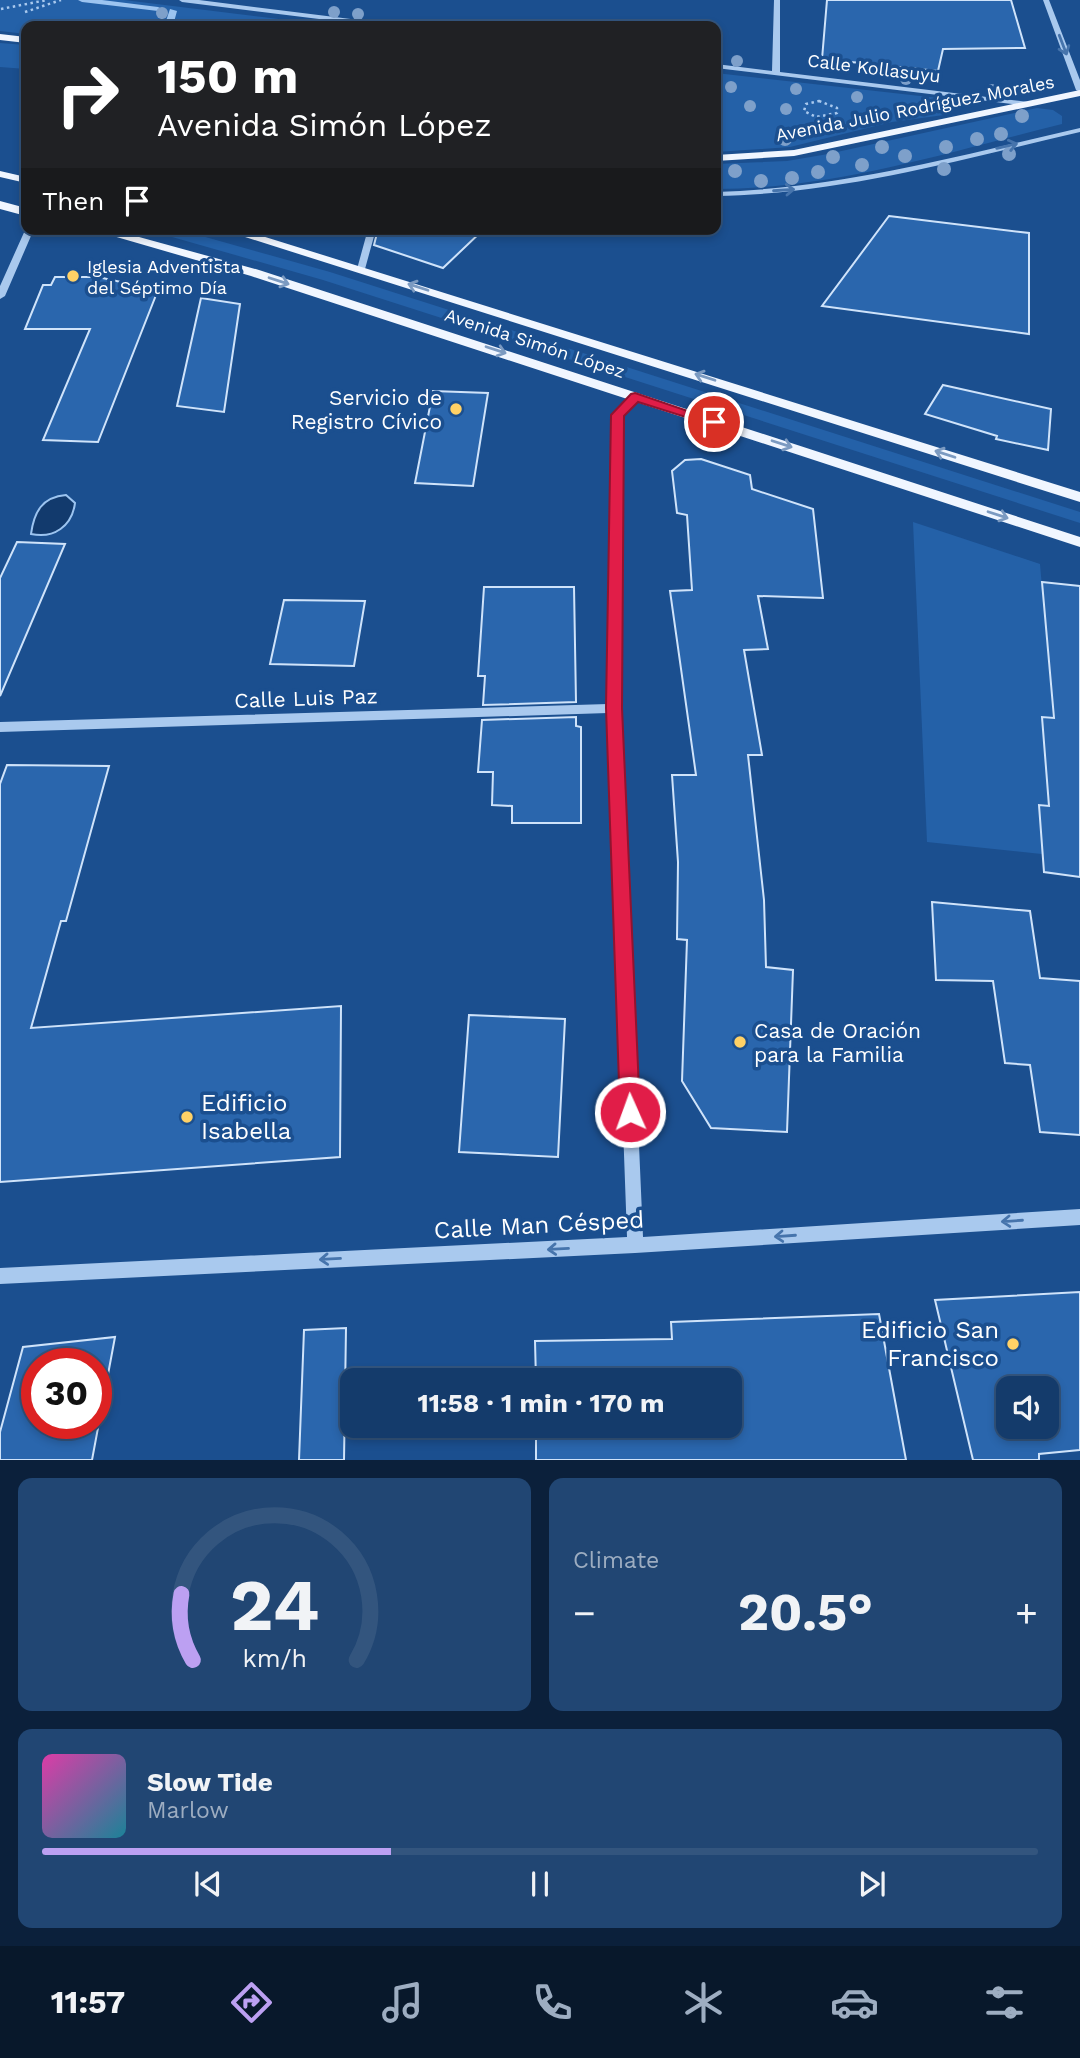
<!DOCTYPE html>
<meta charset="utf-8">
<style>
body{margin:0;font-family:"Work Sans",sans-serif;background:#214673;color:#f1f3f6;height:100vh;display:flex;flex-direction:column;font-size:26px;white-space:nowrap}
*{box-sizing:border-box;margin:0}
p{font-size:23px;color:#9dadc1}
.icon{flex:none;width:38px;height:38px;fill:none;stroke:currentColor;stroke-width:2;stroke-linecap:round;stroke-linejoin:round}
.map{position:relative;height:1460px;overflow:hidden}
.side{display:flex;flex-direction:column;gap:18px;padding:18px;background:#0b203b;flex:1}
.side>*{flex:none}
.banner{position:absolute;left:21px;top:21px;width:700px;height:214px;border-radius:14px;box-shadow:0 4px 10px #0003,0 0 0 2px #33557e;background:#202124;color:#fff;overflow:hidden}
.buttons{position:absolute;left:996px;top:1376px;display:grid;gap:14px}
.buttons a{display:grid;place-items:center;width:63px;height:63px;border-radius:14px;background:#143b6b;box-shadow:0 4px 10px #0003,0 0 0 2px #33557e;font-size:35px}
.speed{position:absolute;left:21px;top:1348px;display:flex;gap:14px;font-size:35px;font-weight:700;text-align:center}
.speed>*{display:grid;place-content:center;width:91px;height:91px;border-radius:50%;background:#143b6b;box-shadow:0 4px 10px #0003,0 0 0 2px #33557e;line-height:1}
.speed .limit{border:10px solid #d22;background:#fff;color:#111}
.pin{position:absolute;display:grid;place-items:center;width:60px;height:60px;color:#fff;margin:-30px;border:4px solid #fff;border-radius:50%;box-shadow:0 2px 7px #0007}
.me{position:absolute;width:77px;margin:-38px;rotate:358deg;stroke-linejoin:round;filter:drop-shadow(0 0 5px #0008)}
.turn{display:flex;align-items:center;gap:24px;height:147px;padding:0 21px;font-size:32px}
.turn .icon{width:91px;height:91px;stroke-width:2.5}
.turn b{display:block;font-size:49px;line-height:60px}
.then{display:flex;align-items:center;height:66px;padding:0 21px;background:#0003;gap:14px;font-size:26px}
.big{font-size:52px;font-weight:700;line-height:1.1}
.side .widget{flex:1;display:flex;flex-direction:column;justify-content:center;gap:10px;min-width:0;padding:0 24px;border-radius:14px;background:#214673}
.side .dial{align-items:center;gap:0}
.dial svg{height:182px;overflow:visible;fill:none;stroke:#33557e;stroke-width:7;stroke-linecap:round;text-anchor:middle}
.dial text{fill:#f1f3f6;stroke:none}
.song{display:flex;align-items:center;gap:21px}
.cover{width:84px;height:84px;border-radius:10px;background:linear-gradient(135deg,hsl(320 70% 55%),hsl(190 70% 35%))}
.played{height:7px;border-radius:4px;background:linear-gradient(90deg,#bca0f2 35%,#33557e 35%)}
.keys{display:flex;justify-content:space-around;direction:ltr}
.heat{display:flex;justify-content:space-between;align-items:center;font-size:38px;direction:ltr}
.side .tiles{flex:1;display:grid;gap:18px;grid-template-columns:1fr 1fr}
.widget:last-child{grid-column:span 2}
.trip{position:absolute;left:340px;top:1368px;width:402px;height:70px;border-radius:14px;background:#143b6b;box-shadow:0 4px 10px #0003,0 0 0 2px #33557e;font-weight:700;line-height:70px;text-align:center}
.tab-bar{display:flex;height:112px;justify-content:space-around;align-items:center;background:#08182b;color:#9dadc1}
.tab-bar .icon{width:49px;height:49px}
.tab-bar .current{color:#bca0f2}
.tab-bar b{font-size:32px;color:#f1f3f6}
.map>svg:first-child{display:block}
.green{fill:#2461a8}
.water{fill:#123a6d;stroke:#9cc4f0;stroke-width:2}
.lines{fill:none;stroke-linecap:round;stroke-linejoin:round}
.stream{fill:#9cc4f0;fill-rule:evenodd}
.building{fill:#2a66ad;stroke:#cfe3fa;stroke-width:2;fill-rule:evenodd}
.path{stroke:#a9c9ee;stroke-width:2.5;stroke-dasharray:2.5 3.5;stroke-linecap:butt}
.minor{fill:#a9c9ee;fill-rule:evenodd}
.major{fill:#f0f6ff;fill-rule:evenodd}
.tree{fill:#7ea0ca}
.oneway{stroke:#4674ac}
.oneway2{stroke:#7b9ac1}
.route{fill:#e11d48;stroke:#92132f;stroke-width:2}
.poi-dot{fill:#ffd166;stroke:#1b4f8f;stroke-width:2.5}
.labels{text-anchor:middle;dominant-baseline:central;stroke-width:7;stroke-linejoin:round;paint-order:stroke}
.far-street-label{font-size:18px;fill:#fff;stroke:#1b4f8f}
.far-poi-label{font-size:18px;fill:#fff;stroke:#1b4f8f;text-anchor:start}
.poi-label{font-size:21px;fill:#fff;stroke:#1b4f8f;text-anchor:end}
.street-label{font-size:21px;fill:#fff;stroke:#1b4f8f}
.near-poi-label{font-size:24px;fill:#fff;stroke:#1b4f8f;text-anchor:start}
.near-street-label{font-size:24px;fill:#fff;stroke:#1b4f8f}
</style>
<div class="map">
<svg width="1080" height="1460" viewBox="0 0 1080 1460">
<rect width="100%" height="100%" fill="#1b4f8f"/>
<path class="green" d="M0 0H124L336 26H26V34L0 31Z
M0 43 26 45V69L0 67Z
M716 73 938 98 949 102 953 108 944 115 892 122 790 147 716 152Z
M1037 108 1053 110 1062 116V124C949 152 833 189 716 189V164L787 161 828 154Z
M144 229H177L330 272 1080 512V523L323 280Z
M913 522 1040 564 1052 703 1060 856 927 842Z"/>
<path class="water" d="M66 495 75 503C72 526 54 539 31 534 34 512 42 497 66 495Z"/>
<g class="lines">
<path class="stream" d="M78 0H102L158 7 162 9 158 11 82 2Z
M170 9 177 11 174 22 170 26H161L166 21Z"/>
</g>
<path class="building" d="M827 0H1011L1025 48 943 49 938 71 822 59Z
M889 216 1029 233V334L822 306Z
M378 229H484L443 268 374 245Z
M55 277H98L158 290 98 442 43 440 90 329H25L43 285H51Z
M201 298 240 304 224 412 177 406Z
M943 385 1051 409 1048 450 996 439 997 436 925 414Z
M433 391 488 393 473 486 415 483Z
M701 459 750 475 752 489 813 509 823 598 758 596 768 649 744 650 762 755H748L764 900 766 967 793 970 787 1132 711 1128 682 1081 687 940 677 939 678 862 672 775H696L670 591 692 590 687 515 677 513 672 471 685 460Z
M17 542 65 544 0 696V578Z
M1042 582 1080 586V877L1044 872 1039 805 1049 806 1042 717 1054 718Z
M484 587H574L576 702 483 705 485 676H478Z
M284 600 365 601 354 666 270 664Z
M576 717V726L581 727V823H512V806L492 805 493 772H478L482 720Z
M7 765 109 766 66 921H61L31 1028 341 1006 340 1157 0 1182V784Z
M932 902 1030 911 1040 978 1080 981V1135L1040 1132 1030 1065 1005 1063 993 981 936 980Z
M469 1015 565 1019 558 1157 459 1152Z
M1080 1292V1450L1039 1454V1460H973L935 1300ZM1008 1388H1046V1426H1008Z
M879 1314 906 1460H536V1426H730V1381H536L535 1341 672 1339 671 1322Z
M346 1328 344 1460H299L304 1330Z
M115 1337 92 1460H0V1432L23 1347ZM37 1363H96V1423H37Z"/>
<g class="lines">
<path class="path" d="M1 9 47 0
M25 12 61 0
M159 26 164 14
M819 101 837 108V113L816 117 804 111 806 104Z"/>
<path class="minor" d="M179 0H199L391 24 395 26H376L182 2Z
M774 0H780V72L1029 102 1033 104 1029 106 716 68V64L772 71Z
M1043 0H1049L1080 80V92L1076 90Z
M1080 128V132C960 160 840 194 716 196V192C842 188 958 156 1080 128Z
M26 228 34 229 5 296 0 299V286Z
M368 229H376L365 269 361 272 357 269Z
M635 394 640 397 622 416 620 708 643 1237 1080 1209V1225L635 1253 0 1284V1268L627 1237 608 713 0 732V722L608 704 612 415 632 395Z"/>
<path class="major" d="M0 34 26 37V43L0 40Z
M1080 90V96L794 156 716 161V155L794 150Z
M0 171 26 177V183L0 177Z
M0 201 26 208V216L0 209Z
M89 229H110L259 270 1080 537V547L251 276Z
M220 229H240L1080 492V502Z"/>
</g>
<g class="tree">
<circle cx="334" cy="12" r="6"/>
<circle cx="162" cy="13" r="6"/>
<circle cx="358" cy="14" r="6"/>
<circle cx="737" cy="61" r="6"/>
<circle cx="906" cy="79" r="6"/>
<circle cx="731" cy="87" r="6"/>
<circle cx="796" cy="89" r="6"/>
<circle cx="992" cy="90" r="6"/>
<circle cx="857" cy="97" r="6"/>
<circle cx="750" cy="106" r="6"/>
<circle cx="932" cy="106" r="6"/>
<circle cx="786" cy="109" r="6"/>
<circle cx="1022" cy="116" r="7"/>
<circle cx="876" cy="117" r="7"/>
<circle cx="1001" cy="134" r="7"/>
<circle cx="785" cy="139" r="7"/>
<circle cx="977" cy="139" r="7"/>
<circle cx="882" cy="147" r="7"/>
<circle cx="946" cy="147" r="7"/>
<circle cx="1009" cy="154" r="7"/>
<circle cx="905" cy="156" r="7"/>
<circle cx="833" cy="157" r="7"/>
<circle cx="862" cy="165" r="7"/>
<circle cx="944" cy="169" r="7"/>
<circle cx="735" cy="171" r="7"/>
<circle cx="818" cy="172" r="7"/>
<circle cx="792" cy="178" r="7"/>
<circle cx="761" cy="181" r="7"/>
</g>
<defs><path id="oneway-shaft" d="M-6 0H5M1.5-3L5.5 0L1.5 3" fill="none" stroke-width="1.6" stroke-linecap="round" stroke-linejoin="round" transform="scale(1.75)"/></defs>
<g class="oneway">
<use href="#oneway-shaft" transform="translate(1063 45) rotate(69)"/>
<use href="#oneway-shaft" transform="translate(1007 146) rotate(-13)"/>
<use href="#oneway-shaft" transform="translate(784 190) rotate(-4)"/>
<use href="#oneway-shaft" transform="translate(1012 1221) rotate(176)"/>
<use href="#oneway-shaft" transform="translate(785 1236) rotate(176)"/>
<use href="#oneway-shaft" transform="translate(558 1249) rotate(177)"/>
<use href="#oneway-shaft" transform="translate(330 1259) rotate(177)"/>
</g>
<g class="oneway2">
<use href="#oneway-shaft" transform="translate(279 281) rotate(18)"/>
<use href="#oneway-shaft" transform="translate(418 287) rotate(-162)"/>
<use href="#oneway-shaft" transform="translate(496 350) rotate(18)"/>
<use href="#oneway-shaft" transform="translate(705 377) rotate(-162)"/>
<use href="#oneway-shaft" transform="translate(782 444) rotate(18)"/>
<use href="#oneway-shaft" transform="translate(945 454) rotate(-162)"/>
<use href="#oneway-shaft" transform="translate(998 515) rotate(18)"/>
</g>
<path class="route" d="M635 393 720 422 714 426 638 402 624 416 622 708 640 1112 637 1119 630 1121 623 1119 620 1112 606 708 611 415 631 394Z"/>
<g class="poi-dot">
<circle cx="73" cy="276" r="7"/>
<circle cx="456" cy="409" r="7"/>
<circle cx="740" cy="1042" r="7"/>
<circle cx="187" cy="1117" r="7"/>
<circle cx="1013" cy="1344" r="7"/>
</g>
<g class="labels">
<g class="far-street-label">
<text transform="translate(874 68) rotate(7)">Calle Kollasuyu</text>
<text transform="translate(915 108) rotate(-11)">Avenida Julio Rodríguez Morales</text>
<text transform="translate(535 343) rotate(18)">Avenida Simón López</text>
</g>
<g class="far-poi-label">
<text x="87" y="266">Iglesia Adventista<tspan x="87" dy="21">del Séptimo Día</tspan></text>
</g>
<g class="poi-label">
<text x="442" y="397">Servicio de<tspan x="442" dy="24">Registro Cívico</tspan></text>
<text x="754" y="1030" text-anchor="start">Casa de Oración<tspan x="754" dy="24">para la Familia</tspan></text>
</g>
<g class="street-label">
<text transform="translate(306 698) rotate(-2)">Calle Luis Paz</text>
</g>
<g class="near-poi-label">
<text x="201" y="1103">Edificio<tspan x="201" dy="28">Isabella</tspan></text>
<text x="999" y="1330" text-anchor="end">Edificio San<tspan x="999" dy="28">Francisco</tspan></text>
</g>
<g class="near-street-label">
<text transform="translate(539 1225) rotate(-3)">Calle Man Césped</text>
</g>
</g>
</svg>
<div class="buttons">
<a><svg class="icon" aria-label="sound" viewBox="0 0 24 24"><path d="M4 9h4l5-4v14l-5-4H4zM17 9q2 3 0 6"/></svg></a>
</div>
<div class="speed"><div class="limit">30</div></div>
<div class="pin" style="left:714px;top:422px;background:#d93025"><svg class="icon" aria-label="arrive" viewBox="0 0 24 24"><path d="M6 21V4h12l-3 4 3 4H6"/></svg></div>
<svg class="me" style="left:630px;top:1112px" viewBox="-20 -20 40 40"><circle r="17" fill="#e11d48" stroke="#fff" stroke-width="3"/><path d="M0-11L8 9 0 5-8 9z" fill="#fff"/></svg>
<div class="trip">11:58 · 1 min · 170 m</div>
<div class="banner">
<div class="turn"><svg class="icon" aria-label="right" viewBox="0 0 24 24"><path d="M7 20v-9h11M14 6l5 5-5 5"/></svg><div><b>150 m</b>Avenida Simón López</div></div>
<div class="then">Then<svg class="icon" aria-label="arrive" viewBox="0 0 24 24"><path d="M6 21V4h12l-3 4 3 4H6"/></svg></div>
</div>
</div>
<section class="side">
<div class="tiles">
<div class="widget dial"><svg viewBox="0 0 100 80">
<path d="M14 69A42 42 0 1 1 86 69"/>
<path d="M14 69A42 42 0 0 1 9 40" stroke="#bca0f2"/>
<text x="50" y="56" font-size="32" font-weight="700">24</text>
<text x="50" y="72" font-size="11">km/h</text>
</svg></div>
<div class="widget"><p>Climate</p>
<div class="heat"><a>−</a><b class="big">20.5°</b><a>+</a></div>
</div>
<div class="widget">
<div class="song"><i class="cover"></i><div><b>Slow Tide</b><p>Marlow</p></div></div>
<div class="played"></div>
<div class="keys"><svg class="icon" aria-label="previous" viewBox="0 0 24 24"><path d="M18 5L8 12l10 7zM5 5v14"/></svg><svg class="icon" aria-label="pause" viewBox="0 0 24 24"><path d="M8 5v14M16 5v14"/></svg><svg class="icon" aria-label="next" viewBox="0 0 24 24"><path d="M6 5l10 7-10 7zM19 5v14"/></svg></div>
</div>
</div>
</section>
<nav class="tab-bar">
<b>11:57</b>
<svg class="icon current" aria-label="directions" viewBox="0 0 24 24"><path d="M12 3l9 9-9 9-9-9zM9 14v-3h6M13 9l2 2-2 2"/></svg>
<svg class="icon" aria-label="music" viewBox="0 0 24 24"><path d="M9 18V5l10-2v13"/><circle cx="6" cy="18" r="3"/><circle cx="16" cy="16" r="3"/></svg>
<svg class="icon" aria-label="phone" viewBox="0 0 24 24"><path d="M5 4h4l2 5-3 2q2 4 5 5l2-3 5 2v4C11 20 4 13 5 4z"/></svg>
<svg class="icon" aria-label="climate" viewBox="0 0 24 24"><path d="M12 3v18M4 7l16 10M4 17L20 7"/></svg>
<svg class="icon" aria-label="car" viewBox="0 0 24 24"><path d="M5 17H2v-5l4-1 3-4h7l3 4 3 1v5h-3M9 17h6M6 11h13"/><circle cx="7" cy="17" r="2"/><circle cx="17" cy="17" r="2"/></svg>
<svg class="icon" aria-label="filters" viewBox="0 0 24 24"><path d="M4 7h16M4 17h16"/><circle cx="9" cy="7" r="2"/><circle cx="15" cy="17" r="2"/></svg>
</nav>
